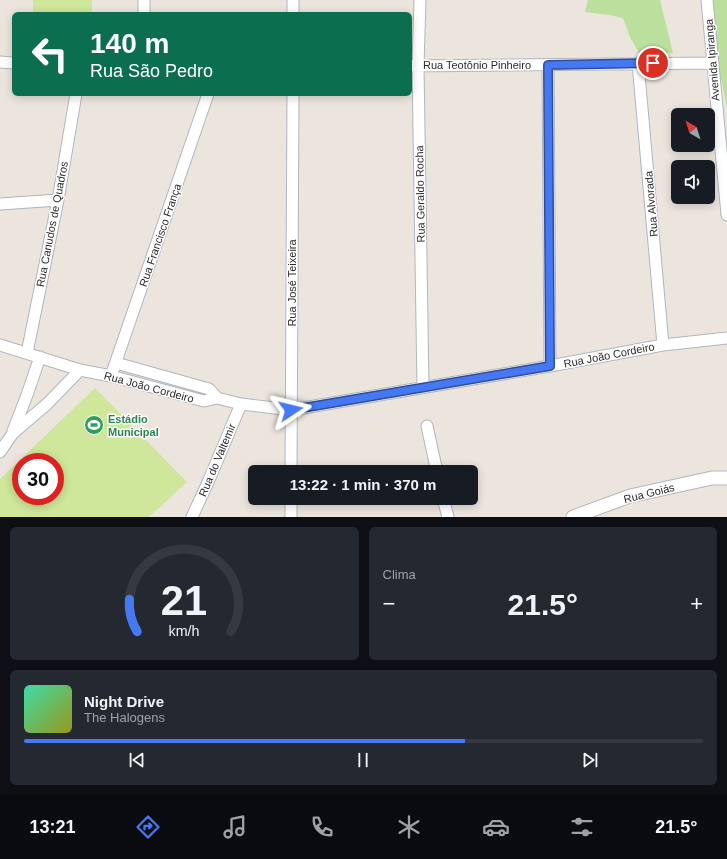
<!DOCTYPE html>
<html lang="pt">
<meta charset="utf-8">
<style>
body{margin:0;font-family:Helvetica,sans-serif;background:#242831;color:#f1f3f6;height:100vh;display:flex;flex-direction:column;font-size:15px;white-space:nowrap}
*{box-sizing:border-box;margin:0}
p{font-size:13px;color:#9ea1a6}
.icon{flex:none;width:22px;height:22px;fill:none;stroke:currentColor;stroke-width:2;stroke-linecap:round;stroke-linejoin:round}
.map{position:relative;height:517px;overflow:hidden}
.panel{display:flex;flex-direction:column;gap:10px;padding:10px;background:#0d0f14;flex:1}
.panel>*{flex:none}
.top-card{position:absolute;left:12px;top:12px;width:400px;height:84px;border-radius:6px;box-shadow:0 2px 10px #0003;background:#0b6e4f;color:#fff;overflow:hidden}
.needle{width:26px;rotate:321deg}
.fabs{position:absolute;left:671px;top:108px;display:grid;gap:8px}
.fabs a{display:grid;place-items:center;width:44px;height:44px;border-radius:6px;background:#171b24;box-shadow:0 2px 10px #0003;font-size:20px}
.speed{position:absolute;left:12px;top:453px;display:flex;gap:8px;font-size:20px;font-weight:700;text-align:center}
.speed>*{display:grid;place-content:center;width:52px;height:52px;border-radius:50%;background:#171b24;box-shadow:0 2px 10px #0003;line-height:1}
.speed .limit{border:6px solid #d22;background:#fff;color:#111}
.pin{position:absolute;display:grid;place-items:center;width:34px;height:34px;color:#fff;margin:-17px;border:2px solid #fff;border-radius:50%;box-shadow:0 1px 4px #0007}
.me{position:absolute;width:44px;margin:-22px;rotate:80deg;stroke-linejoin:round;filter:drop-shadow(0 0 3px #0008)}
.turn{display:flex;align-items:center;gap:14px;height:84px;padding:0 12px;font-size:18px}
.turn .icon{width:52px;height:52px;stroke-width:2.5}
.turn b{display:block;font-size:28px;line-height:34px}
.big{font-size:30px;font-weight:700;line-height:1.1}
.panel .card{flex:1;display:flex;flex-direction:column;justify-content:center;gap:6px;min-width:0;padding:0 14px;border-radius:6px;background:#242831}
.panel .dial{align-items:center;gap:0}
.dial svg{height:104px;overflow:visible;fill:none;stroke:#363941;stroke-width:7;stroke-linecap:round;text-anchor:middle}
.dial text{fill:#f1f3f6;stroke:none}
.song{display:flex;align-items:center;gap:12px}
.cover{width:48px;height:48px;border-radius:6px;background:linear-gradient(135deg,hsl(160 70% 55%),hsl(60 70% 35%))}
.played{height:4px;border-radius:2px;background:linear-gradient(90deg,#4678f1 65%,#363941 65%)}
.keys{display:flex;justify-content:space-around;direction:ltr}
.heat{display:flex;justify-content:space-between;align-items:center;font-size:22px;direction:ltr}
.panel .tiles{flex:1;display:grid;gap:10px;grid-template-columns:1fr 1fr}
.card:last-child{grid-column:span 2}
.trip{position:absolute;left:248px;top:465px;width:230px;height:40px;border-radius:6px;background:#171b24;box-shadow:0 2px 10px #0003;font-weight:700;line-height:40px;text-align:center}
.tabs{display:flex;height:64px;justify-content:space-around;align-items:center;background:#090b0e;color:#9ea1a6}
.tabs .icon{width:28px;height:28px}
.tabs .current{color:#4678f1}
.tabs b{font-size:18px;color:#f1f3f6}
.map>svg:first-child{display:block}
.green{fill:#bbe09d}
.pitch{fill:#cee79a;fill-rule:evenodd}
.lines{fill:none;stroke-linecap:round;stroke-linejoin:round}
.minor-casing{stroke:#b1b5be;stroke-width:13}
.tertiary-casing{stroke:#b1b5be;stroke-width:15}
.minor{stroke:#fff;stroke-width:11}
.tertiary{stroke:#fff;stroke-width:13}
.route-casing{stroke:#2e4e9d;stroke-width:10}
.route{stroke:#4678f1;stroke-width:7}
.labels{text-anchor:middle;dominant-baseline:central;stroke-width:3;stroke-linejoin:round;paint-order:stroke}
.street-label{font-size:11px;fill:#2b2b2b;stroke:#fff}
.leisure-label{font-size:11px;font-weight:bold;fill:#27864d;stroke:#fff;text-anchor:start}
</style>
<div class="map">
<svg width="727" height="517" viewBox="0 0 727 517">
<rect width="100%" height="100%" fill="#ece5de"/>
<path class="green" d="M588 0H660L673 53H639L630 37 623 18 609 15 585 12Z
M713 0H727V108L716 54Z"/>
<path class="pitch" d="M33 0H92V14H33Z
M95 388 187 482 149 517H0V479ZM21 462H55V496H21Z"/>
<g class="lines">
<g class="minor-casing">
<path id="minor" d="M144 0V14
M420 0 418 66 423 387
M707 0 727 215
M293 14V0
M0 62 14 63
M638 63 663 345
M548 65 550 366
M410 66 713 63
M0 204 58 200
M0 345 80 370 111 376 204 401 217 398 241 404 291 410 550 366 663 345 727 338
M27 353 58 200 76 94
M116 363 209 389 217 398
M111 376 208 94
M427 426 437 472
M13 431 27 395 40 357
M0 452 13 433 47 404 80 370
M291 472 293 94
M291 498V517
M443 498 448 517
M192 517 209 480 241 404"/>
</g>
<g class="tertiary-casing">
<path id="tertiary" d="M573 517 630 496 712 478H727"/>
</g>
<use href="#minor" class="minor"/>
<use href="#tertiary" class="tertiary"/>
</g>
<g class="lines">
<g class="route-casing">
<path id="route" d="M291 410 550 366 548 65 653 63"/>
</g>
<use href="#route" class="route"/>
</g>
<defs>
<g id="stadium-disc" transform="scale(1)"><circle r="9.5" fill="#2e9e5b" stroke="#fff"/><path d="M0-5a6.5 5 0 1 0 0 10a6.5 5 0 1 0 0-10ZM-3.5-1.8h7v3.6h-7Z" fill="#fff"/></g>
</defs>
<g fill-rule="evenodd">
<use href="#stadium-disc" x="94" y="425"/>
</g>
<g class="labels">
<g class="street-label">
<text transform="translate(712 60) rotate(-95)">Avenida Ipiranga</text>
<text x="477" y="65">Rua Teotônio Pinheiro</text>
<text transform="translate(420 194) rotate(-91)">Rua Geraldo Rocha</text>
<text transform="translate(651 204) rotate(-95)">Rua Alvorada</text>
<text transform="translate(52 224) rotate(-79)">Rua Canudos de Quadros</text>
<text transform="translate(160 235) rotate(-71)">Rua Francisco França</text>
<text transform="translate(292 283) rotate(-90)">Rua José Teixeira</text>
<text transform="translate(609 355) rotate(-11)">Rua João Cordeiro</text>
<text transform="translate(149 387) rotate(15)">Rua João Cordeiro</text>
<text transform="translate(217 460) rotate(-67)">Rua do Valtemir</text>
<text transform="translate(649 493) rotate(-14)">Rua Goiás</text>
</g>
<g class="leisure-label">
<text x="108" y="419">Estádio<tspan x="108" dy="13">Municipal</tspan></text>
</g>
</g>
</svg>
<div class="fabs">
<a><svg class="needle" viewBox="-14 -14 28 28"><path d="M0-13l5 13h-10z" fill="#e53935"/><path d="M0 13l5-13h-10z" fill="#9ea1a6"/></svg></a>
<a><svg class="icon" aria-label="sound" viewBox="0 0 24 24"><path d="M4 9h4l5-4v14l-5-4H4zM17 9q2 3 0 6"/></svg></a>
</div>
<div class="speed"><div class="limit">30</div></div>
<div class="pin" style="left:653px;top:63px;background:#d93025"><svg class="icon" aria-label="arrive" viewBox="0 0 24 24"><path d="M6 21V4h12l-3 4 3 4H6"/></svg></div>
<svg class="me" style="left:291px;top:410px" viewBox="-20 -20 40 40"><path d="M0-17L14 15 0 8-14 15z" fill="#4678f1" stroke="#fff" stroke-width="4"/></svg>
<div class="trip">13:22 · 1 min · 370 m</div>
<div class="top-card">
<div class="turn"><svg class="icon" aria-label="left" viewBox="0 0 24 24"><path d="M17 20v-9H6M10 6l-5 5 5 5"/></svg><div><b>140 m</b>Rua São Pedro</div></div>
</div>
</div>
<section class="panel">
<div class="tiles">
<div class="card dial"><svg viewBox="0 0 100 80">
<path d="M14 69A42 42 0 1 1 86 69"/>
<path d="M14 69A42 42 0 0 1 8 44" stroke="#4678f1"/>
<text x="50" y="56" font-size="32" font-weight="700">21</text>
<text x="50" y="72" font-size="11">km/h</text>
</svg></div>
<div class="card"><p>Clima</p>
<div class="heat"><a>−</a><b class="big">21.5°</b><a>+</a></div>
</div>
<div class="card">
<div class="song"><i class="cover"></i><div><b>Night Drive</b><p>The Halogens</p></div></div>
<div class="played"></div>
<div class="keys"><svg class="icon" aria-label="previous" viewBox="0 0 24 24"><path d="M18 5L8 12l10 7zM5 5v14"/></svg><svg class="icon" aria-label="pause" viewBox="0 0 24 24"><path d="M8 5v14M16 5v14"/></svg><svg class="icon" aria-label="next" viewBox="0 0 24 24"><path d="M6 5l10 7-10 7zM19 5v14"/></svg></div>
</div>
</div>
</section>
<nav class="tabs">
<b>13:21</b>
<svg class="icon current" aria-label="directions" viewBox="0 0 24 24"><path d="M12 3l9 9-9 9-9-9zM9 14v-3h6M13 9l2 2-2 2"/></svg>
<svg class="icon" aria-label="music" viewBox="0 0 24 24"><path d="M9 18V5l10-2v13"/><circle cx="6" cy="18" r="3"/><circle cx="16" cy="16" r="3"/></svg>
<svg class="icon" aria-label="phone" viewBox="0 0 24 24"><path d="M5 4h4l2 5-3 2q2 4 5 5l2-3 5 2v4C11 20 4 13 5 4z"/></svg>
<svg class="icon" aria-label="climate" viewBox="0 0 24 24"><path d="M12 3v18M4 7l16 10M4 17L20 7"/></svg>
<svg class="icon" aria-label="car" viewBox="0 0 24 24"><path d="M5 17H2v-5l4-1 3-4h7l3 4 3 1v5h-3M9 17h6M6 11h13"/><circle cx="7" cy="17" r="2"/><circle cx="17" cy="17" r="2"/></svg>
<svg class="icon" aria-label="filters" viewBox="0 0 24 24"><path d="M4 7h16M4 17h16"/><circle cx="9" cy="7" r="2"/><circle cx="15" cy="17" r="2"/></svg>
<b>21.5°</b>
</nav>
